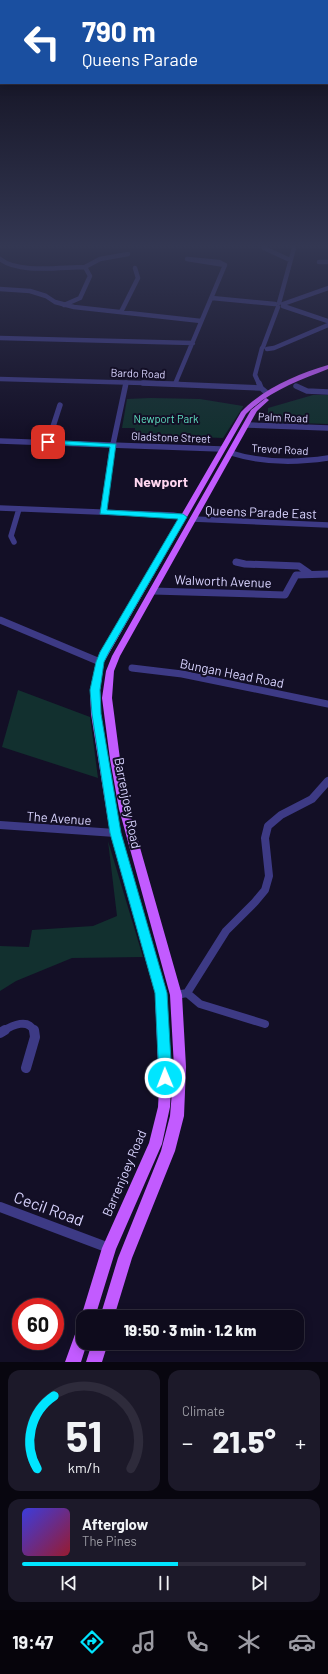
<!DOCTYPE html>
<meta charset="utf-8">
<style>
body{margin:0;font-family:Barlow,sans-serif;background:#1c1929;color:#f1f3f6;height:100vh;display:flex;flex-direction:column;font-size:15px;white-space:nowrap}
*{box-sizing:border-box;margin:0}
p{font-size:13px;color:#9b9ba3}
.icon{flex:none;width:22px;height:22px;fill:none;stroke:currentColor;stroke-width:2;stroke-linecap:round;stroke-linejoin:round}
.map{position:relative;height:1362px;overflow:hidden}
.side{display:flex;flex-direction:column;gap:8px;padding:8px;background:#08060f;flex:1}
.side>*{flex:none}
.guide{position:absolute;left:0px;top:0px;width:328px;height:84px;box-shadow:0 2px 10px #0003,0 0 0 1px #2e2b3b;background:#1a4fa0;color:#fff;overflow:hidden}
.speed{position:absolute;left:12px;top:1298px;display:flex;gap:8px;font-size:20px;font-weight:700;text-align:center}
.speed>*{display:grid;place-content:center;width:52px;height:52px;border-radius:50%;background:#0e0b1c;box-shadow:0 2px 10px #0003,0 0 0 1px #2e2b3b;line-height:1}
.speed .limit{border:6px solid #d22;background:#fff;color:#111}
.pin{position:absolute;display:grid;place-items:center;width:34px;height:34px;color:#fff;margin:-17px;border-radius:8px;box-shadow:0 2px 6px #0006}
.me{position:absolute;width:44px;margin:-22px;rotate:359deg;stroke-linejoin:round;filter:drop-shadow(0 0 3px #0008)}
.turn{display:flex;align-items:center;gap:14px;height:84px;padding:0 16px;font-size:18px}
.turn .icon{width:52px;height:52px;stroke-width:2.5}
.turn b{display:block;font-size:28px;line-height:34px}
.big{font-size:30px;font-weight:800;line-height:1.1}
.side .tile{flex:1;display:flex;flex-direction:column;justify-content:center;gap:6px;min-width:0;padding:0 14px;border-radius:12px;background:#1c1929}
.side .dial{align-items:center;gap:0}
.dial svg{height:104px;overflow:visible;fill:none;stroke:#2e2b3b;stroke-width:7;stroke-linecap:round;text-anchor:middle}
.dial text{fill:#f1f3f6;stroke:none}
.song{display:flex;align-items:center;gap:12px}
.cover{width:48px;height:48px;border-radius:6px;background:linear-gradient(135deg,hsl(240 70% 55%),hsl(350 70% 35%))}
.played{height:4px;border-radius:2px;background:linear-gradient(90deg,#00e5ff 55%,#2e2b3b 55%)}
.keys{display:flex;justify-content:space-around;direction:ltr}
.heat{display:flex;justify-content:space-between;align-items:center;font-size:22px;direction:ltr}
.side .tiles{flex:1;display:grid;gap:8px;grid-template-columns:1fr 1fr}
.tile:last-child{grid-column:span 2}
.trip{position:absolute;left:76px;top:1310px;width:228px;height:40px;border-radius:12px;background:#0e0b1c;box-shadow:0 2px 10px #0003,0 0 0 1px #2e2b3b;font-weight:800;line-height:40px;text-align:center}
.tab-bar{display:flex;height:64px;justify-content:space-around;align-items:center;background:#06040b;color:#9b9ba3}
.tab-bar .icon{width:28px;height:28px}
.tab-bar .selected{color:#00e5ff}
.tab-bar b{font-size:18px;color:#f1f3f6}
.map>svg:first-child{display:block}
.green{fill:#12302f}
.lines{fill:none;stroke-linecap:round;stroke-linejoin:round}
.minor-far4{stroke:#3d3a85;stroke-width:4.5}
.minor-far3{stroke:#3d3a85;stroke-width:5.5}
.minor-far2{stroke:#3d3a85;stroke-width:7}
.minor-far1{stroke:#3d3a85;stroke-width:8}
.minor{stroke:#3d3a85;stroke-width:10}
.major{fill:#c25bff;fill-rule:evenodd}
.route{fill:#00e5ff;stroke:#0095a6}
.labels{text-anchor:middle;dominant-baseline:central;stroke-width:4;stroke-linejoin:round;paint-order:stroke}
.far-street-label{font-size:11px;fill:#d9d4ff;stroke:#130f26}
.far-park-label{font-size:11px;fill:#5fe0c0;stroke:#130f26}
.street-label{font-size:13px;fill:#d9d4ff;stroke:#130f26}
.far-district-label{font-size:14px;font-weight:bold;fill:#ffd6f0;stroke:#130f26}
.near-street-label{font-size:16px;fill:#d9d4ff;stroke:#130f26}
</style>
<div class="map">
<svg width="328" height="1362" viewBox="0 0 328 1362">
<rect width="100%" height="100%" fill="#130f26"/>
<path class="green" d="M313 395H328V424L268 422V408Z
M151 398 200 399 243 406V407L223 438 173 436 172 443H159V436L135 435V428H122L127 399Z
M18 690 90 717 98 778 2 747Z
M108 841 143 957 72 958 16 981 0 991V946L29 947 32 930 93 926 117 916Z"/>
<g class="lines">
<path class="minor-far4" d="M264 248 290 260
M0 259C18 274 61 267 85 267L90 276 80 298 64 305
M187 259 219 262 225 265Z
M319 262H328
M85 267 100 259 128 254
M0 289 30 291 46 296 55 302 74 307 201 321
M212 298 275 304
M279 303 294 248
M283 304 328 288
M283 306 328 321
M121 312 138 278 135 268
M0 338 193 343
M263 347 278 307
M267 349 274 348 328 325
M0 379 179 384
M175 384 225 265
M259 384 255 375 262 348"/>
<path class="minor-far3" d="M143 383 261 388 267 393
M259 383 261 388
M296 386 307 391 328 392
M247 425 328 428
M0 441 221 449
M48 442 60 405
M231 453C263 463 295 463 328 458
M0 508 173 515 183 517
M103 512 112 449 126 383
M193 519 328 525
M14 542 11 536 19 509"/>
<path class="minor-far2" d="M236 562 245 564 299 566 309 573
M153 591 285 595 296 575 328 574
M0 620 100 662
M132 668 182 674 328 704"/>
<path class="minor-far1" d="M0 825 115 833
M187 993 200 1004 265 1024
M176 995 187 993 226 931 255 902 265 890 269 876 265 838 268 826 281 815 312 799 328 781
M3 1031C13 1025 28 1018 34 1031"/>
<path class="minor" d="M0 1033 5 1030
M26 1068 35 1037 34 1030
M0 1207 109 1248"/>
<path class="major" d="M328 365V369C298 381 269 391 246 414L104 662 100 690 101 714 120 833 167 993 171 1089 170 1107 162 1144 116 1249 95 1317H83V1322L81 1317 102 1248 149 1143 158 1107 159 1089 155 993 110 833 91 714 90 690 96 662 241 412C263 389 297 374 328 365Z
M266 398 269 400 257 411 120 656 114 671 112 698 120 759 129 809 182 995 186 1067 184 1116 175 1151 132 1258 114 1317H100L118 1258 161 1151 170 1116 174 1067 170 995 119 809 110 759 102 698 106 671 112 656 251 410Z
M83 1323V1343H87L81 1362H65L78 1326Z
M92 1343H108L102 1362H86Z"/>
</g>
<linearGradient id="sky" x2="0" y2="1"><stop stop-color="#0a0815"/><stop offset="0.56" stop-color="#333752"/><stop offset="1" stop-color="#333752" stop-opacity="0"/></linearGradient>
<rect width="328" height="439" fill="url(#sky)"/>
<path class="route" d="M48 440 116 444 107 510 183 514 187 517 109 652 104 662 100 690 101 714 121 833 167 993 172 1078 170 1083 165 1085 161 1083 159 1078 155 993 110 833 92 714 90 690 96 662 100 652 178 519 100 514 110 447 46 444 45 442Z"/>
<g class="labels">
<g class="far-street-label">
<text transform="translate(138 373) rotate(2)">Bardo Road</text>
<text transform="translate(283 417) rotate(2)">Palm Road</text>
<text transform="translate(171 437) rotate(2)">Gladstone Street</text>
<text transform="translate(280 449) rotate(3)">Trevor Road</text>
</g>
<g class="far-park-label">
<text x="166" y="418">Newport Park</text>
</g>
<g class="street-label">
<text transform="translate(261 512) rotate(2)">Queens Parade East</text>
<text transform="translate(223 581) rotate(2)">Walworth Avenue</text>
<text transform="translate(232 673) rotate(11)">Bungan Head Road</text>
<text transform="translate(128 803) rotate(79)">Barrenjoey Road</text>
<text transform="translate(59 818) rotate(4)">The Avenue</text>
<text transform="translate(124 1173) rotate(-67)">Barrenjoey Road</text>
</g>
<g class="far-district-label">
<text x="161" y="481">Newport</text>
</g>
<g class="near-street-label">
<text transform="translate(49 1208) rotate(20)">Cecil Road</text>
</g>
</g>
</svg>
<div class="speed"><div class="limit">60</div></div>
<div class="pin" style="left:48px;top:442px;background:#d93025"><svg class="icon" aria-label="arrive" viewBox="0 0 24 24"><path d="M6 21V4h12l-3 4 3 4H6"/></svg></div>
<svg class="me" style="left:165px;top:1078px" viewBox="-20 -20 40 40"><circle r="17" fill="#00e5ff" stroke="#fff" stroke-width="3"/><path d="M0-11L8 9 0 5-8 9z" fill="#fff"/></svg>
<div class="trip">19:50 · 3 min · 1.2 km</div>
<div class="guide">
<div class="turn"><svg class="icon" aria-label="left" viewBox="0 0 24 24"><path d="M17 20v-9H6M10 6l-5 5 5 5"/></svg><div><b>790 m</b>Queens Parade</div></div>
</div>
</div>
<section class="side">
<div class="tiles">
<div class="tile dial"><svg viewBox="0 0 100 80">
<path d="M14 69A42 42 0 1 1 86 69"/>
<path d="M14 69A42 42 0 0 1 27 13" stroke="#00e5ff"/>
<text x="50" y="56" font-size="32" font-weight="700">51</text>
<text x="50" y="72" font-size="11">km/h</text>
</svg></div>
<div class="tile"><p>Climate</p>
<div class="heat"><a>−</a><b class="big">21.5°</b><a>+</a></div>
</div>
<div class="tile">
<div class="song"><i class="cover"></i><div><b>Afterglow</b><p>The Pines</p></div></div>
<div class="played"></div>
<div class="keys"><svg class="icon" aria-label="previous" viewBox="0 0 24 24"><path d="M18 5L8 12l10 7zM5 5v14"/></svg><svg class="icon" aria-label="pause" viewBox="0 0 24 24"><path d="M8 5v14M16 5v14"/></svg><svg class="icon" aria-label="next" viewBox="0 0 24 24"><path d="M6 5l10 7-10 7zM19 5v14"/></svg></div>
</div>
</div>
</section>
<nav class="tab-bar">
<b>19:47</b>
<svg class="icon selected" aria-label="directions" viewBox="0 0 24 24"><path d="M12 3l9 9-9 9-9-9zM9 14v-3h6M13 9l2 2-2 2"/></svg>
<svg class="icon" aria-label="music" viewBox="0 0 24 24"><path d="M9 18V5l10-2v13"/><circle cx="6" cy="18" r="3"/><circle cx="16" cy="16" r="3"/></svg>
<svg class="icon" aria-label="phone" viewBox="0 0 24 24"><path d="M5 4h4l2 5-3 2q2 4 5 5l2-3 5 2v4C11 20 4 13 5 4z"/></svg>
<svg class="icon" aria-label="climate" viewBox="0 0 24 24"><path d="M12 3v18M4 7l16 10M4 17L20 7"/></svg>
<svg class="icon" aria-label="car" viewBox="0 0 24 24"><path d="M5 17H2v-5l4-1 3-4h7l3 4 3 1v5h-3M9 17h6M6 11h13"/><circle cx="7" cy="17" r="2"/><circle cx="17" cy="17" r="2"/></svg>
</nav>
